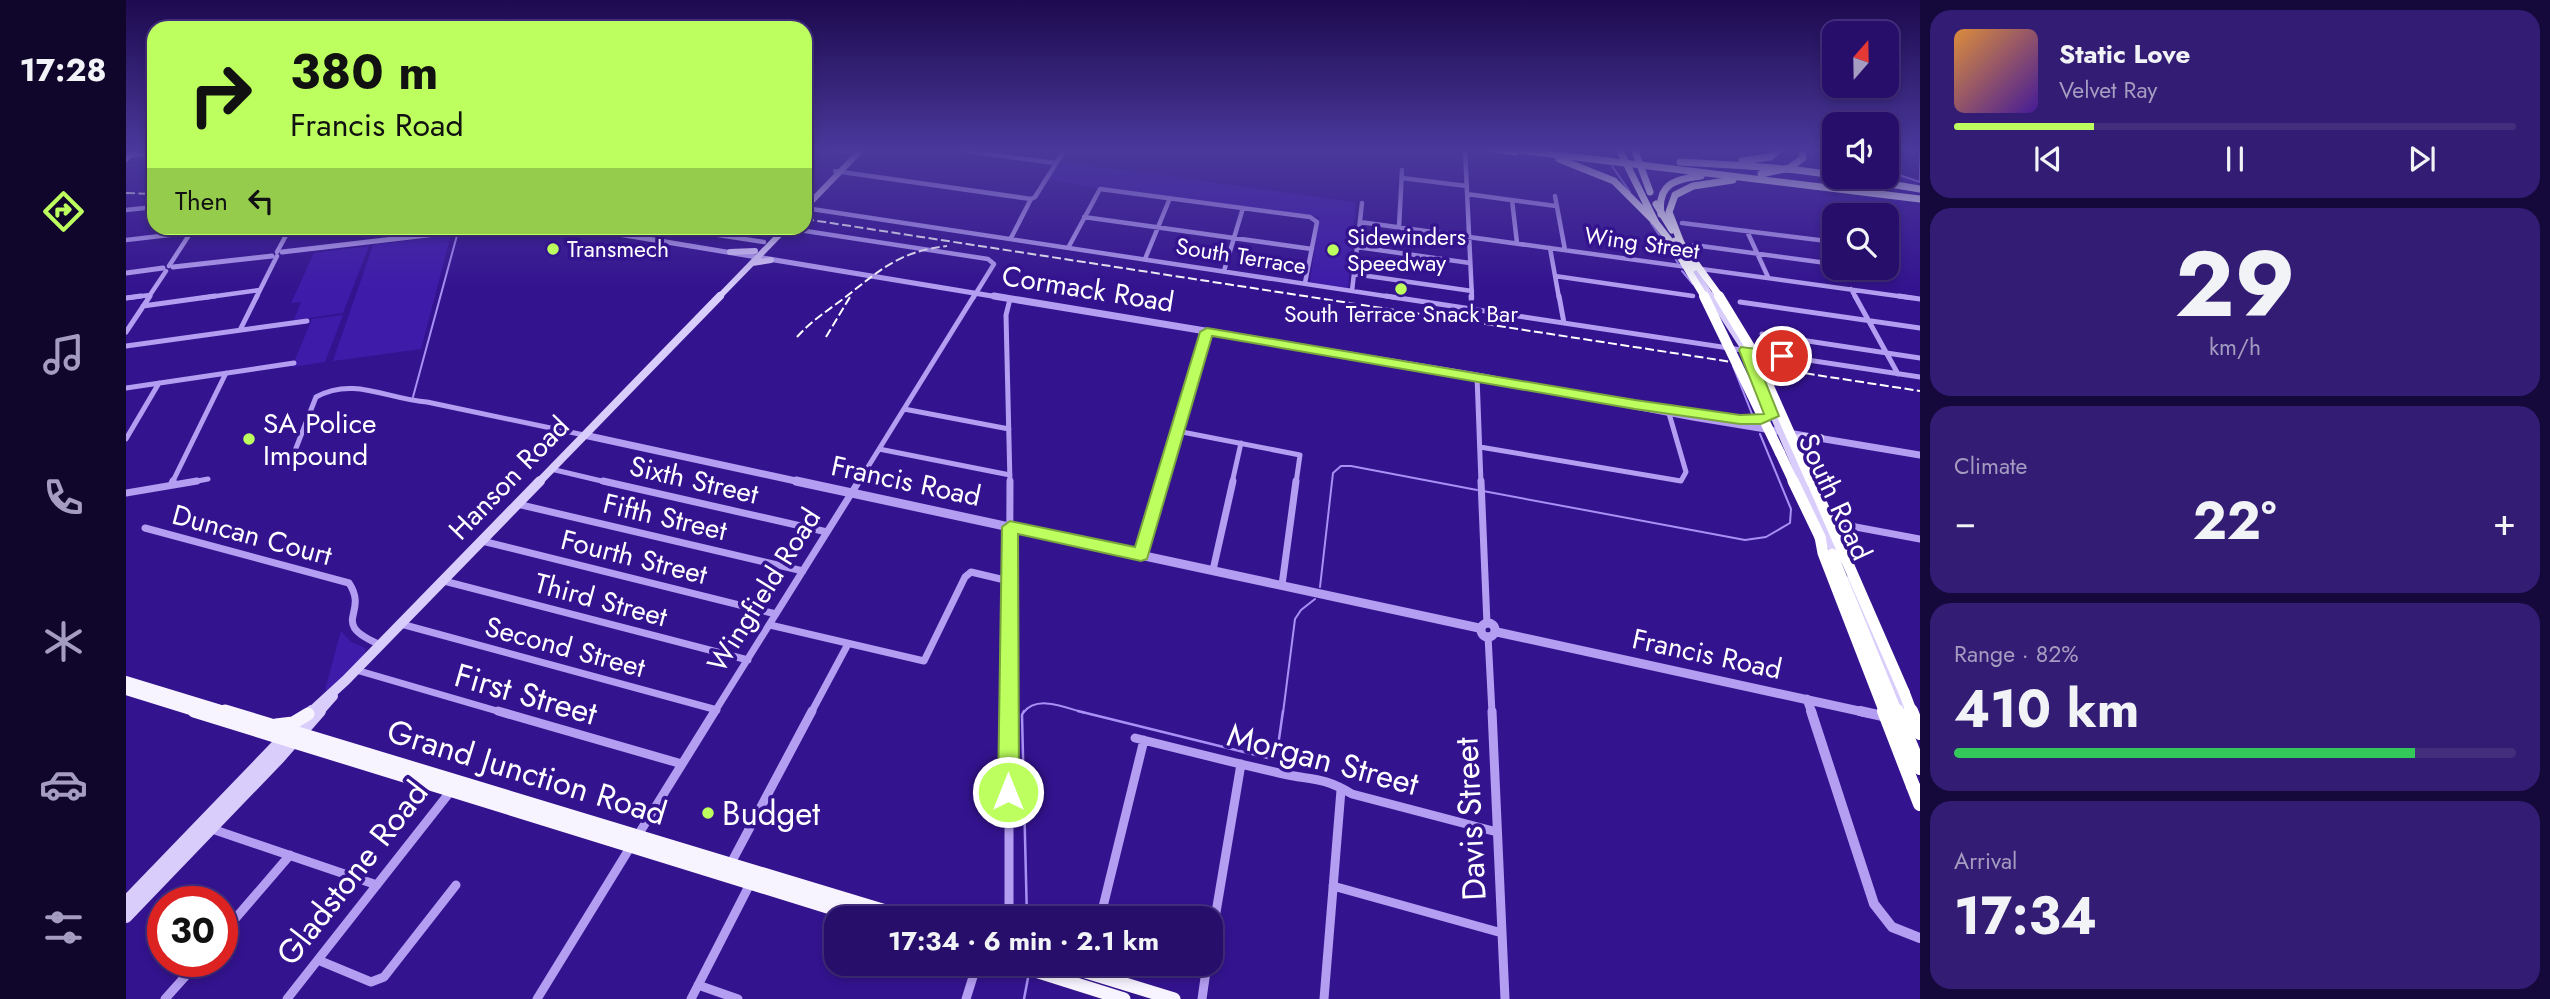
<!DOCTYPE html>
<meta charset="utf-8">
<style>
body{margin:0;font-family:Jost,sans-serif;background:#331c73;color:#f1f3f6;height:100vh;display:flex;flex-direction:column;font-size:26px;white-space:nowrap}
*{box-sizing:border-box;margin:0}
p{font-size:23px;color:#a49cc1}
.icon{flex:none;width:38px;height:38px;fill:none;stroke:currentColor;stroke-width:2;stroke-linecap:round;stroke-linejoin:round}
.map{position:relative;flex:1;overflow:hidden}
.sheet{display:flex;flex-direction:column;gap:10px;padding:10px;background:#15083b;width:630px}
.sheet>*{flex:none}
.banner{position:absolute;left:21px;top:21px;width:665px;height:214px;border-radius:21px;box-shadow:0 4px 10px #0003,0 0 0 2px #432e7e;background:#bcff5e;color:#111;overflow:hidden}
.needle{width:46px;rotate:20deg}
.fabs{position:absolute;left:1696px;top:21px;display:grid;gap:14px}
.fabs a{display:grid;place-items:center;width:77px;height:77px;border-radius:14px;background:#270e6b;box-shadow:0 4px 10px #0003,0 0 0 2px #432e7e;font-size:35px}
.speed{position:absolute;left:21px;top:886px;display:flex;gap:14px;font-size:35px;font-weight:700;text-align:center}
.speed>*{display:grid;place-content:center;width:91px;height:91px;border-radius:50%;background:#270e6b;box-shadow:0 4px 10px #0003,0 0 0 2px #432e7e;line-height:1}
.speed .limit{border:10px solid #d22;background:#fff;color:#111}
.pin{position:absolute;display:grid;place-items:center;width:60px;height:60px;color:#fff;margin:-30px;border:4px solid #fff;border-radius:50%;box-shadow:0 2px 7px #0007}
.me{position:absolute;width:77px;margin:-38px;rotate:0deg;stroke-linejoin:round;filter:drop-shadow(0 0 5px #0008)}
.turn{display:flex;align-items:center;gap:24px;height:147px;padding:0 28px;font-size:32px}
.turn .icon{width:91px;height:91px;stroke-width:2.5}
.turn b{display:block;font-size:49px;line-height:60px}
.then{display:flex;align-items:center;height:66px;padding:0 28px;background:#0003;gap:14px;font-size:26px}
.big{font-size:52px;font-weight:700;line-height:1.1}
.sheet .card{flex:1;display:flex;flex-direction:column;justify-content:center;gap:10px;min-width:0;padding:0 24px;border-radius:21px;background:#331c73}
.sheet .dial{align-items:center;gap:0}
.dial b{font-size:91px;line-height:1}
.song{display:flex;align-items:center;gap:21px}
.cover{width:84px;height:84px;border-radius:10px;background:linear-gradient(135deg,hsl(30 70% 55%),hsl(260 70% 35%))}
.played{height:7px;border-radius:4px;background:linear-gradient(90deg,#bcff5e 25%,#432e7e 25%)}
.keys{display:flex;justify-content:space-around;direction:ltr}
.heat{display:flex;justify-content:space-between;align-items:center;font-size:38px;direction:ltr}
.charge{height:10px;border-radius:5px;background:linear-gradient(90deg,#34c759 82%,#432e7e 0)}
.trip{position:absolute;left:698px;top:906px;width:399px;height:70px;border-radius:21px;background:#270e6b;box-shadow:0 4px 10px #0003,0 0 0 2px #432e7e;font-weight:700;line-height:70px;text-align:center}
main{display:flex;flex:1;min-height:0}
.tabs{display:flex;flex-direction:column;width:126px;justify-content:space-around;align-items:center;background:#10062b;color:#a49cc1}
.tabs .icon{width:49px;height:49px}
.tabs .selected{color:#bcff5e}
.tabs b{font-size:32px;color:#f1f3f6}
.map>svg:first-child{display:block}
.green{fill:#3f1baa}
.water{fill:#260c6c;stroke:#a890f5;stroke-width:2}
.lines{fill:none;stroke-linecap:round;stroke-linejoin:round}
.stream-far1{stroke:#a890f5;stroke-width:2}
.stream{stroke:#a890f5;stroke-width:2.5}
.minor-far3{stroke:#b39ef1;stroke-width:4.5}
.minor-far2{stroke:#b39ef1;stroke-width:5}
.minor-far1{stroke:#b39ef1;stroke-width:7}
.minor{stroke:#b39ef1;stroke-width:9}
.tertiary-far3{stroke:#b39ef1;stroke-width:5}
.tertiary-far2{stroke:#b39ef1;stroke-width:7}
.tertiary-far1{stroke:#b39ef1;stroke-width:9}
.tertiary{stroke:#b39ef1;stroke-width:10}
.secondary-far3{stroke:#d9cdfc;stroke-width:6}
.secondary-far2{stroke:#d9cdfc;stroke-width:8}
.secondary-far1{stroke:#d9cdfc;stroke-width:10}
.secondary{stroke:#d9cdfc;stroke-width:12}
.trunk-far1{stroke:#f8f4ff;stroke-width:10}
.trunk{stroke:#f8f4ff;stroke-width:13}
.motorway-far3{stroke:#fff;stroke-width:7}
.motorway-far2{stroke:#fff;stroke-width:10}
.motorway-far1{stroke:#fff;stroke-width:11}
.motorway{stroke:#fff;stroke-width:14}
.rail{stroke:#fff;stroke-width:2;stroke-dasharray:9 3.5;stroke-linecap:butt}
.motorway-bridge-far3{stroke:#fff;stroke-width:7}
.motorway-bridge-far2{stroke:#fff;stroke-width:10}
.motorway-bridge-far1{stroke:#fff;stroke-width:11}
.motorway-bridge{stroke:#fff;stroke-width:14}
.route{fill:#bcff5e;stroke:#7aa63d;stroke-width:2}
.poi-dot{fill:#bcff5e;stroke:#34138f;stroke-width:2.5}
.labels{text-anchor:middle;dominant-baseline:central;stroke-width:7;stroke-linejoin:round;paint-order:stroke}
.far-poi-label{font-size:23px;fill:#fff;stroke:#34138f;text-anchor:start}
.far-street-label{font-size:23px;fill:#fff;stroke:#34138f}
.street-label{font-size:28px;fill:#fff;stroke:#34138f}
.poi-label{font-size:28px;fill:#fff;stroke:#34138f;text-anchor:start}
.near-street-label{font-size:33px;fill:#fff;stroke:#34138f}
.near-poi-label{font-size:33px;fill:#fff;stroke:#34138f;text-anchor:start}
</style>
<main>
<nav class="tabs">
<b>17:28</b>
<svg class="icon selected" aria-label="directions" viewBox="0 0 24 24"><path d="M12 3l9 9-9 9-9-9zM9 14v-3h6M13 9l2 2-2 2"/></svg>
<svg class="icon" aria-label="music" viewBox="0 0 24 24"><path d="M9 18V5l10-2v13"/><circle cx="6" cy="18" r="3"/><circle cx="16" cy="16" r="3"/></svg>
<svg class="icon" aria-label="phone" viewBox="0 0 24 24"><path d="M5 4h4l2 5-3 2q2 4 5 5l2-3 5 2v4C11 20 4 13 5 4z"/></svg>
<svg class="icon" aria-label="climate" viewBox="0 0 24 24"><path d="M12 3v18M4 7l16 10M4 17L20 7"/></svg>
<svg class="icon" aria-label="car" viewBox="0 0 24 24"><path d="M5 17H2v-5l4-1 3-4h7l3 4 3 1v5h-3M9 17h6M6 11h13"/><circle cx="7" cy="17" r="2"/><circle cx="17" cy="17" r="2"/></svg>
<svg class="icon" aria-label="filters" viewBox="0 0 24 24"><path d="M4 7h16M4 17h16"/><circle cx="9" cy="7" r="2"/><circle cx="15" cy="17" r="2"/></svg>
</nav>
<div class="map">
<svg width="1794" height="999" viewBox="0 0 1794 999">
<rect width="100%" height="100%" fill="#34138f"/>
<path class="green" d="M936 162 1230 202 1222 288 1184 282 1193 217 984 188 974 189 920 179 930 163Z
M325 235 295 349 207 361 247 245Z
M243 246 217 313 168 320 175 302 165 303 188 253Z
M217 315 199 362 166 367 186 319Z
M215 631 225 642 239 648V654L203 691 199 690Z"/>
<path class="water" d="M1761 149H1794V182L1761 171Z"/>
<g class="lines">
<path class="stream-far1" d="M1486 166 1504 192
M1525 223 1552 263
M1556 271 1567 284
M1607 366 1626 414
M287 397 333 228
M1357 491 1619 540 1640 537 1664 523 1665 509 1634 434
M1194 587 1207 473 1215 466H1225L1351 490
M897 713C911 694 940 708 959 713
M1157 713 1169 619 1175 610 1189 599"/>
<path class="stream" d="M898 711 896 715 901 919
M952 711 1142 758 1151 753 1157 711
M898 999 902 978"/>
<path class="minor-far3" d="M825 149 930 163
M1339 149 1346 298
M3 156 28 153
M709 171 905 199
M1276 178 1341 186
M1341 194 1430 206
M1429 196 1439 250
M1386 200 1391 243
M679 208 1272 298
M0 210 28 207
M958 217 1186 249
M1234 222 1786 298
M1556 223 1701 241
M1273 227 1276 170
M547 228 638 242
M660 228 862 259 868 264 847 298
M1621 231 1642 277
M885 238 905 199 909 197 939 149
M0 240 103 228
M1568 245 1708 264
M1231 247 1344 263
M942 248 974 189 1184 217 1191 222 1179 283
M1424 248 1433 298
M151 252 164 228
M1019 259 1044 198
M43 266 65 232
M1098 271 1117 208
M1228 274 1346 291
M1429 276 1567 296
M1725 289 1730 298
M1226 291 1236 203
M1 298 24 295
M22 298 40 271
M76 298 134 290
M130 298 151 256"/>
<path class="minor-far2" d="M1260 296 1794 377
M1345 296 1346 309
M1433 296 1438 323
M1729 296 1772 374
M1773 296 1794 299
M0 298 15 296
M1614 302 1794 328
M17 306 89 296
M114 330 131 296
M0 332 24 296
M1636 334 1794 358
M0 346 181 321
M1351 376 1355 483
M0 388 168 363
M778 409 883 429
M1051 431 1174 455 1170 483
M0 439 33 383
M1354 447 1555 481 1560 472 1542 410
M753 449 884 475
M163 466 190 397C228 376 263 400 301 402L458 435
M425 469 484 483
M46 483 100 373
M61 483 82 479
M732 483 848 296
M884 483 880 315 884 299
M1036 483 1081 332
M1106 483 1115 443"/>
<path class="minor-far1" d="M477 481 701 532
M1355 481 1361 624
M45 485 47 481
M0 493 71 481
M391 504 677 571
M1703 522 1794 539
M19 528 223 583C244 615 201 622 255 645
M356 541 650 614
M1015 555 1037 481
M1087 570 1107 481
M318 581 622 660
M1156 585 1170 481
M275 624 591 710
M644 625 798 661 839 577 845 572 883 581
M1362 636 1366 713
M230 670 378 713
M588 713 733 481
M685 713 722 644
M883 713 884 481"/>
<path class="minor" d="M372 711 556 764
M1366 711 1379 999
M1009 738C1057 750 1105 762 1153 773 1185 781 1194 775 1226 794L1371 832
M86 829 251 885
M512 835 589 711
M605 863 686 711
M1207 886 1376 933
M883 919V711
M974 919 1018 740
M96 934 164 855
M1085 942 1115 764
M192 960 245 982 258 977 330 885
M572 985 612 999
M39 999 73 961
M161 999 324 792
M411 999 505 846
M565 999 625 882
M840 999 851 964
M1076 999 1081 964
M1198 999 1215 790"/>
<path class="tertiary-far3" d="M703 149 732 153
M456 228 878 298
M156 252 319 233 329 228
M47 267 146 256
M0 273 37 268"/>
<path class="tertiary-far2" d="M868 296 1351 376 1567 417 1794 455
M458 435 679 483"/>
<path class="tertiary-far1" d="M670 481 1353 628
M1355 630a7 7 0 1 1 14 0a7 7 0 1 1-14 0Z
M1371 632 1742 713
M1681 699 1686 713"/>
<path class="tertiary" d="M1685 711 1748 904 1766 927 1794 938
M1734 711 1761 717"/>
<path class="secondary-far3" d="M0 159 9 149
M679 208 736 149
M604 252 629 251
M626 263 645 260
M1567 268 1586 298
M592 298 660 228"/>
<path class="secondary-far2" d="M1585 296 1620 350 1677 483
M1614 419 1635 420 1643 417
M1661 441 1678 437 1694 438
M412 483 594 296"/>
<path class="secondary-far1" d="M1676 481 1712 559
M1723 581 1778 713
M184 713 220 680 414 481
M192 713 207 696"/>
<path class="secondary" d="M178 718 186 711
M0 902 161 735
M0 917 153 758 194 711"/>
<path class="trunk-far1" d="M0 681 105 713
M0 690 74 713"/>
<path class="trunk" d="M68 711 740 919
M99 711 786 919
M150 725 167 723 182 714
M887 964 998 999
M934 964 1048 999"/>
<path class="motorway-far3" d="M1365 149 1389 152
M1383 149 1794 199
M1701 149 1708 153
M1433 159 1488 181 1530 223
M1616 161 1644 157 1654 149
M1554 162 1623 166
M1503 169 1530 223 1547 245
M1671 170 1708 175
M1635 174 1663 168 1677 158 1676 149
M1722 177 1794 189
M1535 214C1531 184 1549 179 1575 176
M1549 241 1567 268
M1555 243 1543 212 1549 195 1567 186 1607 180"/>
<path class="motorway-far2" d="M1654 453 1668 483"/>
<path class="motorway-far1" d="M1667 481 1694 537
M1778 692 1786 713"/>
<path class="motorway" d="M1785 711 1794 733
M1787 786 1794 804"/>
<path class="rail" d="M0 193 28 194
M679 219 1794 391
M671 337C684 322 701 311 717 299 753 271 773 251 821 246
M700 337 724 297"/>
<path class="motorway-bridge-far3" d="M1493 149 1503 169
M1509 151 1524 192
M1623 166 1671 170
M1530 204 1546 230
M1555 243 1595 298
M1547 245 1579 298"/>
<path class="motorway-bridge-far2" d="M1578 296 1654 453
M1593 296 1629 355 1686 483"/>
<path class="motorway-bridge-far1" d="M1686 481 1778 692
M1694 537 1697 553 1759 713
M1706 554 1771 713"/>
<path class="motorway-bridge" d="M1758 711 1787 786
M1771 711 1794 768"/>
</g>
<linearGradient id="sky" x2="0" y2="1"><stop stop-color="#1d0a4f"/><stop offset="0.52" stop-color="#4a399b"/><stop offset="1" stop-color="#4a399b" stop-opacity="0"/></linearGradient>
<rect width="1794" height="289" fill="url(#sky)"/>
<path class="route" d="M1081 328 1509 400 1614 415 1638 414 1613 350 1615 347 1656 352 1663 356 1656 360 1629 356 1653 416 1635 424H1614L1509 409 1086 336 1021 559 1015 561 892 534 893 792 890 799 882 801 875 799 872 792 876 527 884 521 1009 547 1074 332Z"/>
<g class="poi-dot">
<circle cx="427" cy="249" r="7"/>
<circle cx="1207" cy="250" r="7"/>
<circle cx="1275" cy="289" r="7"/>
<circle cx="123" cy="439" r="7"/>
<circle cx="582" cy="813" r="7"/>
</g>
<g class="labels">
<g class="far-poi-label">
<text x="1221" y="237">Sidewinders<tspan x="1221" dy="26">Speedway</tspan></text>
<text x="441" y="249">Transmech</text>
<text x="1275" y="314" text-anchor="middle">South Terrace Snack Bar</text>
</g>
<g class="far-street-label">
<text transform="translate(1516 243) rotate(8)">Wing Street</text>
<text transform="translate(1115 256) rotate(9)">South Terrace</text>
</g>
<g class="street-label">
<text transform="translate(962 289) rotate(9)">Cormack Road</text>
<text transform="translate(383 478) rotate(-46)">Hanson Road</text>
<text transform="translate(568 480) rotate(13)">Sixth Street</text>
<text transform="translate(780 481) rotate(12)">Francis Road</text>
<text transform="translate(1709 497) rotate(65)">South Road</text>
<text transform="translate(539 517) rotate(13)">Fifth Street</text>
<text transform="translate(126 535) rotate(15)">Duncan Court</text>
<text transform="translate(508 557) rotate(14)">Fourth Street</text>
<text transform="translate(638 590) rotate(-58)">Wingfield Road</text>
<text transform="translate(475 600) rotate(15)">Third Street</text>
<text transform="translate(439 647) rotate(15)">Second Street</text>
<text transform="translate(1581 654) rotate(12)">Francis Road</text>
</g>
<g class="poi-label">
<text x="137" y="423">SA Police<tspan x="137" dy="32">Impound</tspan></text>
</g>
<g class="near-street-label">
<text transform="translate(400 694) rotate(16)">First Street</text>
<text transform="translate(1197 759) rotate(15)">Morgan Street</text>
<text transform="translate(401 772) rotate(17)">Grand Junction Road</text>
<text transform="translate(1344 819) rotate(-93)">Davis Street</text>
<text transform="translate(226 873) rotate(-52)">Gladstone Road</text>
</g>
<g class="near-poi-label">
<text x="596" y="813">Budget</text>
</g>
</g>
</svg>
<div class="fabs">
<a><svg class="needle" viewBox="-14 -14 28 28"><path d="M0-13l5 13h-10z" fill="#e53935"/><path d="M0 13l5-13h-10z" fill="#a49cc1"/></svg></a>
<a><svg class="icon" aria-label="sound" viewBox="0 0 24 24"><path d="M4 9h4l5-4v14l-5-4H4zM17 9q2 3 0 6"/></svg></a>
<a><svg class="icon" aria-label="search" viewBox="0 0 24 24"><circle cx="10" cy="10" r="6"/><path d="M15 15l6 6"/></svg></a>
</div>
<div class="speed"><div class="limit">30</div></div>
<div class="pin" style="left:1656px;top:356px;background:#d93025"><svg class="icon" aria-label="arrive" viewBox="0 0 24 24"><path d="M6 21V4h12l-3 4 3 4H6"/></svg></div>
<svg class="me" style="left:882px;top:792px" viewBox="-20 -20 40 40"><circle r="17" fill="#bcff5e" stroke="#fff" stroke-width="3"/><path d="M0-11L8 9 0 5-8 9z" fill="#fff"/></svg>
<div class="trip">17:34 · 6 min · 2.1 km</div>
<div class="banner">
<div class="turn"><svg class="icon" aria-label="right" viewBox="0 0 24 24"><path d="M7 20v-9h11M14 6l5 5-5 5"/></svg><div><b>380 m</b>Francis Road</div></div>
<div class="then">Then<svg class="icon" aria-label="left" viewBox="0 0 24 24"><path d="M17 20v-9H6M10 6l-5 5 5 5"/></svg></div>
</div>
</div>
<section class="sheet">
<div class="card">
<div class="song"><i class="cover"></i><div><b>Static Love</b><p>Velvet Ray</p></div></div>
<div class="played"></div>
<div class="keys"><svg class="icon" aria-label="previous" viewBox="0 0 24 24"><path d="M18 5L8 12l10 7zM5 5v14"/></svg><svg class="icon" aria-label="pause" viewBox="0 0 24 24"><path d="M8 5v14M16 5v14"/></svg><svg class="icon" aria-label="next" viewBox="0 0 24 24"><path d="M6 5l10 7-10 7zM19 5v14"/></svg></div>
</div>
<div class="card dial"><b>29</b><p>km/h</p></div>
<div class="card"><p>Climate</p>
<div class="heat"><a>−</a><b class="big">22°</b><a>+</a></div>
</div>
<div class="card"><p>Range · 82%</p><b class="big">410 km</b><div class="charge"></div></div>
<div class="card"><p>Arrival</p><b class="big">17:34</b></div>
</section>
</main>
